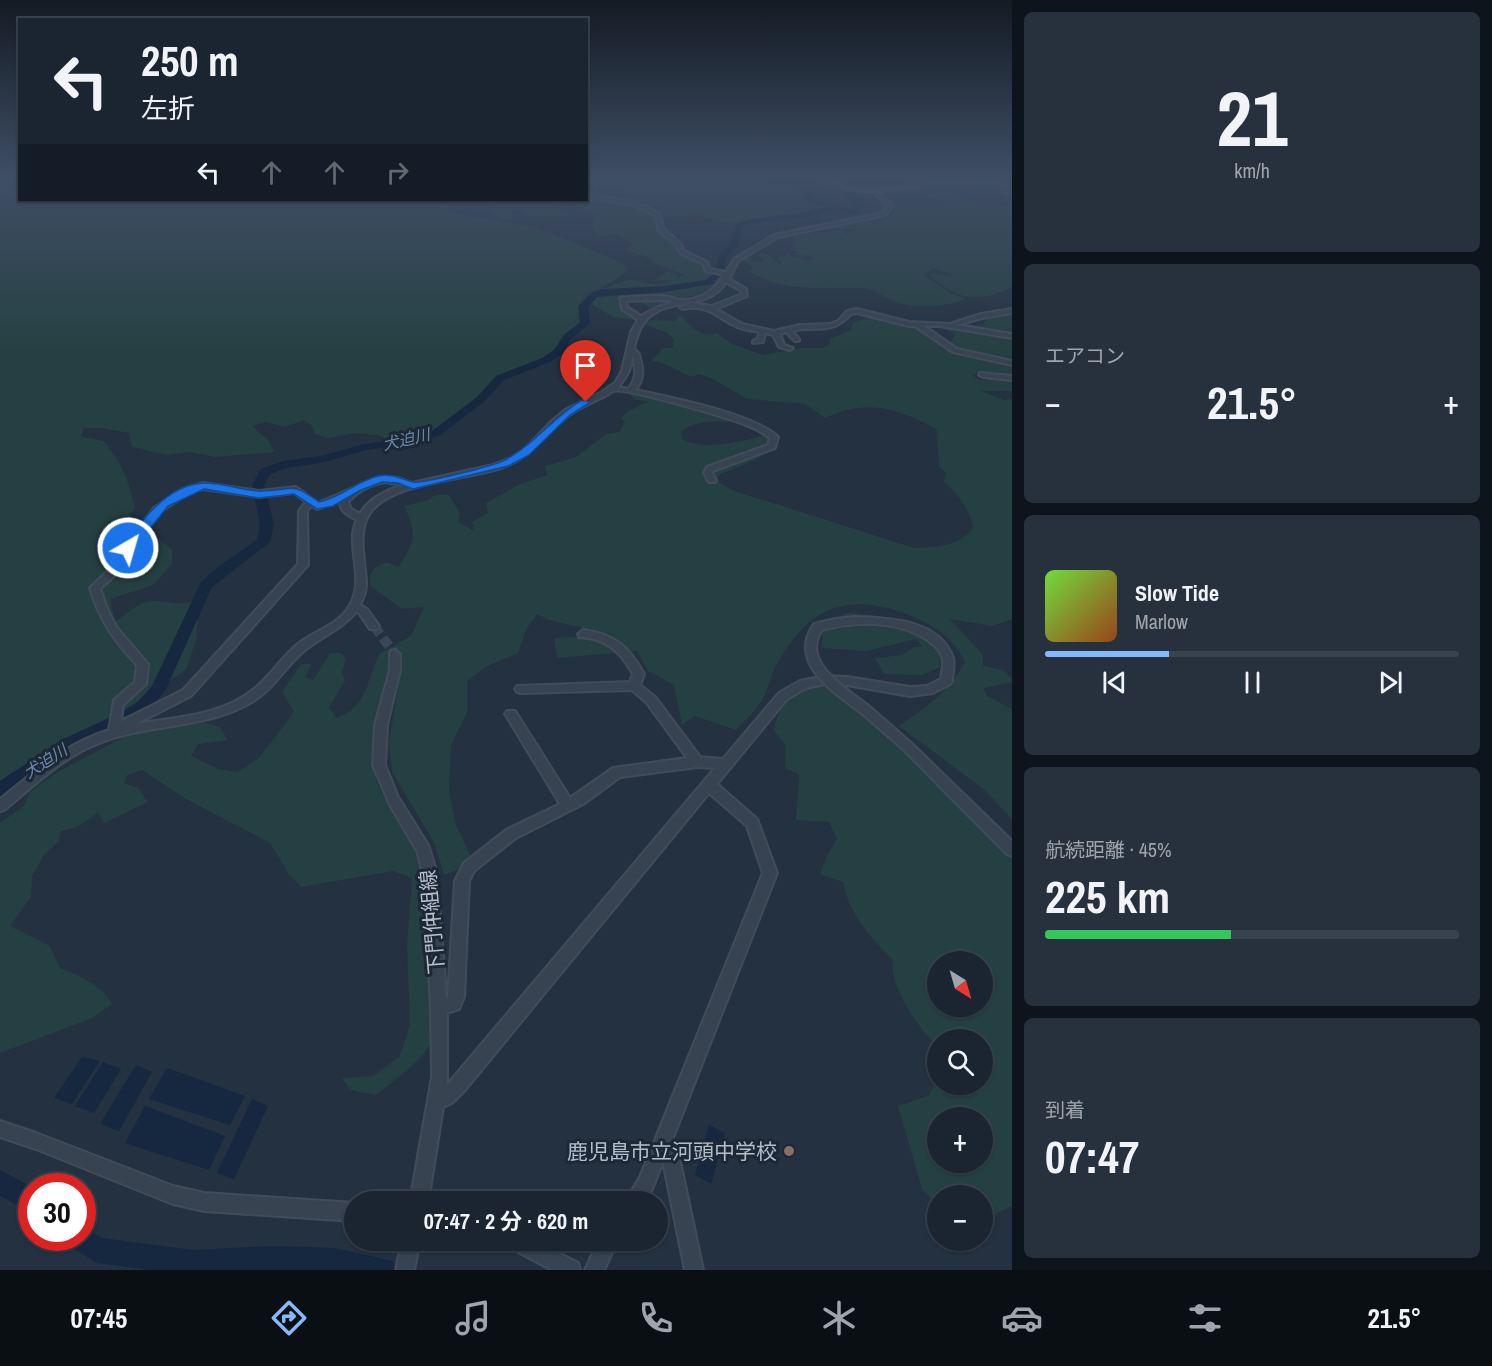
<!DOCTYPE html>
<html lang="ja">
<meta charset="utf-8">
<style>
body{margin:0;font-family:"Archivo Narrow","Noto Sans JP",sans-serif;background:#27313d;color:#f1f3f6;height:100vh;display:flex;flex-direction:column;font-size:22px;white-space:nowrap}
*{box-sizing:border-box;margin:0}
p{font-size:20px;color:#9fa5ab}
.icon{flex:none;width:33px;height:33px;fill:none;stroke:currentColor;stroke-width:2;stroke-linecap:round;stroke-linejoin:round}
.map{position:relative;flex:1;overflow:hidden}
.side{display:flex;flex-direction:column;gap:12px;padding:12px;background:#0e141b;width:480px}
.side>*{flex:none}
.guide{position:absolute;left:18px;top:18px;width:570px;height:183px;border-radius:0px;box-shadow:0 2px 4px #0004,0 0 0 2px #38424d;background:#1a2531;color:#f1f3f6;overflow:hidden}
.needle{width:39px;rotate:143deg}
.buttons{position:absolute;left:927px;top:951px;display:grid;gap:12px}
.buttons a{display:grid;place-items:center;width:66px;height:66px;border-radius:50%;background:#1a2531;box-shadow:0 2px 4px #0004,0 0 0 2px #38424d;font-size:30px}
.speed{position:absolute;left:18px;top:1173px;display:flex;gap:12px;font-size:30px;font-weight:700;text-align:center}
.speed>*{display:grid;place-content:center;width:78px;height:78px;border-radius:50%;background:#1a2531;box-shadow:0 2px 4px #0004,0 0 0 2px #38424d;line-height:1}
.speed .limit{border:9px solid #d22;background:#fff;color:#111}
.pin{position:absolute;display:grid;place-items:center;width:51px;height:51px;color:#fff;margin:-62px -26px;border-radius:50% 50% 50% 0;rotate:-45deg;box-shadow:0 0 6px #0007}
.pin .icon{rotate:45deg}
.me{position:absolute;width:66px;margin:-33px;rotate:38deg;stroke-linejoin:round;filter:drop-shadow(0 0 4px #0008)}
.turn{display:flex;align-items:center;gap:21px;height:126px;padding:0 24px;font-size:27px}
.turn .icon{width:78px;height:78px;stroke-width:2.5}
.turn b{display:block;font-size:42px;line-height:51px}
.lanes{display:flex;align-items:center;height:57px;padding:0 24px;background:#0003;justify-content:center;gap:30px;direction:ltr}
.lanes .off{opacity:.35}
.big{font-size:45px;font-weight:700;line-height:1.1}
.side .widget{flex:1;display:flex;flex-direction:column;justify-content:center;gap:9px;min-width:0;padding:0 21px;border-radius:9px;background:#27313d}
.side .dial{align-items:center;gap:0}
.dial b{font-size:78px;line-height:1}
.song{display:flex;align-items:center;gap:18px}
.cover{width:72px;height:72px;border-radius:9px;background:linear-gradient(135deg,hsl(100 70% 55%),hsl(20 70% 35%))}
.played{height:6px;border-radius:3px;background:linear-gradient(90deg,#85b9ff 30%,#38424d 30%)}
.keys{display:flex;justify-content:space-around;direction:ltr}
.heat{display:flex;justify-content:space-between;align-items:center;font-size:33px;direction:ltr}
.charge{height:9px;border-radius:4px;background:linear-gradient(90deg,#34c759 45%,#38424d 0)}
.trip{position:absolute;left:344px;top:1191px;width:324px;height:60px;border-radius:30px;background:#1a2531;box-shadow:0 2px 4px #0004,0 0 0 2px #38424d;font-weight:700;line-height:60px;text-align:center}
.menu{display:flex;height:96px;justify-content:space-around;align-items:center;background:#0a0f14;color:#9fa5ab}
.menu .icon{width:42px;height:42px}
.menu .active{color:#85b9ff}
.menu b{font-size:27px;color:#f1f3f6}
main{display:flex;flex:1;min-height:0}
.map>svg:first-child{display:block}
.green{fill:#254042;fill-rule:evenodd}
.water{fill:#152840}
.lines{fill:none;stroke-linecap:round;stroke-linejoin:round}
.stream{stroke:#152840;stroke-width:1.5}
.river{fill:#152840;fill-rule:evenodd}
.minor-tunnel{stroke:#394656;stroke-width:10;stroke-dasharray:10 5;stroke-linecap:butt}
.minor-casing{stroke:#414c5a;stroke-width:4}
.major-casing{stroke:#414c5a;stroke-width:2}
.minor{fill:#374351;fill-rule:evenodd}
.major{fill:#556271;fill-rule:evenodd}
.minor-bridge-casing{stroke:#414c5a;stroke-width:14;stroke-linecap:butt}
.minor-bridge{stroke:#374351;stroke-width:10}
.route{fill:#1a73e8;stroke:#114b97;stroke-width:1.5}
.education-dot{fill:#8d6e63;stroke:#1c2836;stroke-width:2}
.labels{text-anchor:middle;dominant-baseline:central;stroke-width:6;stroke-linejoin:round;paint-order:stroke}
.far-water-label{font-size:16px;font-style:italic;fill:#6a8aad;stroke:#1c2836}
.near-street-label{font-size:21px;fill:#b4becb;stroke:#1c2836}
.near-poi-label{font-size:21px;fill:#b4becb;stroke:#1c2836;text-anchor:end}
</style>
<main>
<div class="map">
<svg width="1012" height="1270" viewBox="0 0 1012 1270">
<rect width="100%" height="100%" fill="#233141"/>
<path class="green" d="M0 177H19L20 200H434L448 205V211L452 213 535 227 619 261 628 269C622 278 596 290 585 298L588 307 586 319 561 351 538 363 513 370 500 379 488 396 467 406 458 419 443 430 391 440 377 435 354 433 329 438 315 434 311 425 304 420 285 427 265 422 252 426 269 441 274 452 215 457 190 452 166 455 132 447 129 433 102 428H83L82 437 104 441C123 466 128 478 135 508L101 556 112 569 135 563 159 539 172 550V564L153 585 110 599 115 622C126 615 139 601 153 601 172 601 183 609 200 597L196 640 186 670 57 753 0 797Z
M586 177H749L763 180 762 184 796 185 809 190 811 199 832 207 803 216 765 217 738 224 696 215 666 218 660 208 629 199 632 193 599 188 595 195 587 193Z
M955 183H977L1012 194 991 189 977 192 972 188 950 191 981 206H1011L1005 200 1012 196V287C979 304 957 300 929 275L931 273 952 277 950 274 933 268 924 275 950 293 967 299C946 307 909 310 889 299 880 295 874 289 864 288 822 286 795 294 755 275L749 271 753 267 743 260 747 257 751 258V261L760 262 763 260 758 255 760 253 768 254 780 265 781 261 776 259 790 253 789 256 810 261 813 259 811 256 794 255 797 252 792 250 794 236 840 230 845 234 861 229H839L837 225 881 221 891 216 900 204 944 203V199L921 196 936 193 929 187Z
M587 196 653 209 659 214 662 232 680 244 684 254 702 261 710 274 723 278 718 282H711L714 285 696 295 650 308 637 300 628 302 626 305 638 313 634 320 613 317 591 304 590 299C602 291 614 282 629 280 644 278 655 291 672 280L647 281 655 280 668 271 678 275 677 278 685 275 657 265 645 256 626 250 634 244 615 234 600 237 592 227 595 218 594 214 566 202 553 206 575 217H526L523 210H511L514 219C507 220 496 218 491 212L492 206 479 200H467H586Z
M1012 311V336L965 325H983L987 319 979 318Z
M876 314 918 323 950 343 955 334C946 327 936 330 926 324H951L980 330 967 331 972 334C985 330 1000 333 1012 341V376L971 374 980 380 1012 378V391H981L1004 400 1012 399V619L993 626 950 619 983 655V666L1003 670 1012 679V682L984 688 987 696 1012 709V820L986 791 899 726C926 707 949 692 965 662 952 635 926 620 898 611 836 591 801 616 773 672 769 682 767 693 761 702 754 712 744 721 736 730L695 716 682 725 674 685 648 671 637 651 557 658 554 638 613 635 549 620 537 614 526 630 518 653 487 666 467 681V713L451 745 449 791 456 825 471 857 457 870 444 875 435 844 392 772 389 742 398 688 395 687 400 653 393 655C385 693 362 750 379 787 395 822 413 835 423 877L432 1041C419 1064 396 1079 376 1095L350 1090 342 1078 373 1076 400 1056 410 1025 407 945 412 878 393 871 301 887 288 873 270 843 186 799 142 770 127 775 124 783 138 788 148 802 104 823 98 813 77 827 61 831 58 842 44 855 32 876 31 897 10 926 50 946 60 968C81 977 100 983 112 1004L92 1018 0 1053V823L24 806 30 792 56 773 122 738 132 728 205 723 220 727 228 740 198 744 191 756 218 769 238 772 259 758 294 712 282 692 301 664H311L306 677 313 680 330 653H341L346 659 342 672 345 681 329 707 336 718C366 709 368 679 379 654L411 636 424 607 402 609 370 586C369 570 373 568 387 562L398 567C416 542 417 533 404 506L429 500 435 495H449L460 514 458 522 474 531 472 522 488 513 486 503 518 485 547 475 545 466 576 457 606 434 619 432 625 422 621 418 627 412 649 401 635 400 629 393 646 394 768 428C742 423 703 415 681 431L682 439C703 452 751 440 775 432 777 460 733 466 713 478L732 490 914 548C937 547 958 547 973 528 970 508 957 495 944 481L946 473 939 467 937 430C899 408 867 398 825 418L805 404 747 399 713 379 699 374 691 377 663 363 651 361 663 348H672L674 340 668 333 644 324 652 320 675 321 680 315C691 326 701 339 717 333L732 344 763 355 801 348H823L830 344V339L851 330 853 323Z
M847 613C874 613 951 626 940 667L922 675 884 674 875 658 902 655 914 647H923L916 639 867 651 822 648C821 627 828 620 847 613Z
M823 682 871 721 1012 846V1206L991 1216H983L982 1196H938L937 1204 922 1189 898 1106 929 1095 937 1079 938 1084H982V1040H938L937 1047C917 1024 891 992 892 959 869 936 849 914 843 882L820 874 826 857 837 839 829 822 796 820 799 774 785 768 786 746 774 731C777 704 797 688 823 682ZM938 962H982V1006H938ZM938 1118H982V1162H938Z"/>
<path class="water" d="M82 1057 100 1061 72 1104 54 1098Z
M103 1062 121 1069 94 1113 75 1106Z
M136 1065 152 1072 119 1131 100 1124Z
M167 1068 245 1096 230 1125 149 1099Z
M252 1099 268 1106 234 1179 217 1173Z
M145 1106 225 1136 209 1170 125 1143Z
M709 1125 725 1133 711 1184 695 1175Z"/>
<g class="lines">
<path class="stream" d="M959 178 979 181"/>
<path class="river" d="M784 177H791L813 192 810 198 852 209 857 204 843 196V192L862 186 863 179 891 177 869 182 868 188 852 194 866 204 856 214 836 210 802 218 758 222 743 226 737 247 728 254 722 273 712 284 665 292 597 297 588 307 590 323 571 339 562 354 550 362 504 380 485 401 440 435 412 444 366 450 321 463 286 468 270 474 264 485 274 524 270 542 212 587 166 689 149 711 136 721 73 750 0 797V781L61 740 124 711 137 703 152 686 201 582 219 566 257 540 260 524 252 485 261 469 283 461 320 456 365 444 410 438 432 431 477 397 496 376 542 358 554 350 564 335 580 322 578 306 591 293 604 289 665 286 706 280 714 273 720 253 729 246 737 223C767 215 797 215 827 207L802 201 806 194Z
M926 177H962L957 181Z
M0 1170 32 1187V1213L0 1196Z
M82 1227 102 1238 193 1250 272 1246 335 1248 393 1261 397 1270H149L98 1263 70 1247 66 1238H82Z"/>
<path class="minor-tunnel" d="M374 626 395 654"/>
<g class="minor-casing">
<path id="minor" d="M985 182 1012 192V195L983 184Z
M874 189 893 205 886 215 778 237 738 261 729 279 746 289 747 296 716 309 742 324 774 331 800 325 830 324 838 321 847 311 857 309 909 322 950 324 981 314 1012 309V313L982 318 957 325 1012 334V338L940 326H924L957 349 1012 361V365L953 352 915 326H909L857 313 851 314C831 336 817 325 792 331L799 339V341H795L786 332 780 334 784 345 793 348 790 350 779 347 773 335 765 333 763 342 753 343V341L758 339 759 332C751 330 742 330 735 326 716 316 706 304 683 309L680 307 692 303 712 306 742 294 741 291 726 282C703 320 645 284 634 349L639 354C643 368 645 379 635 390 669 397 755 414 778 437L775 448 713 471 712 473 716 480 715 482H709L704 473 707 467 768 445 770 438C762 432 755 428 746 425 729 418 625 387 613 391 609 393 605 397 601 398 588 405 573 410 562 421 540 440 530 458 501 468 466 480 391 482 370 513 356 533 366 562 366 585L365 593 360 605 367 609 379 626 378 629H370L359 613 356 612C342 629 322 636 305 650 285 666 273 691 250 703 203 730 146 723 97 744 61 758 34 786 4 810L0 811V799C37 770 63 745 109 730L114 700 135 682 137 665C115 642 99 619 90 588L113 566 125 546 154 508 183 489 203 483 259 491 296 487 318 503 374 479 385 477 398 478 412 483 493 465 511 458 526 448 551 422 565 410 602 392 615 383 622 371 631 332 638 320 622 309 620 298C634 296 649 296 663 296 669 296 675 300 681 300 699 301 716 289 724 275L706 271 703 264 680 253 676 245 659 231 655 215 630 204 586 198V195C612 197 637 200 659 213L664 229 680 243 684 251 707 262 710 269 726 272 734 259 774 235 882 213 887 205 872 191ZM666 300 673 302 656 308 641 316 627 307 626 301ZM633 355C635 367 638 379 628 389L619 387 629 371ZM385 482 403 485C387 490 368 499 360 514L351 509 348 502C359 490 369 485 385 482ZM203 489 259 497 294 493 306 502 299 511 298 564 183 690 125 719 121 722 123 705 146 684 148 664 117 628 108 611 100 589 120 570 132 549 160 512 189 493ZM340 501C339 511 349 516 357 520 345 542 364 576 352 601 343 623 317 630 299 643 282 656 271 676 254 689 222 716 175 717 136 724L191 696 308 565 307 511 311 506 317 509Z
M980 373 1012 376V380L983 377 979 375Z
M856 617C890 618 940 620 953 658 955 665 952 674 952 681L950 684 933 693 910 696 847 685 825 684 806 688 787 699 717 784 757 819 777 873 672 1140 678 1152 703 1270H685L663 1161 652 1189 644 1202H625L640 1177 763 873 747 826 709 793 465 1090 452 1103 443 1107 428 1202H410L432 1077 431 1006 423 873 417 851 389 803 373 765 375 725 390 670V654L391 651 395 650 400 654V670L387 725 385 765 398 797 428 845 437 873 446 997H448L455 881 464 863 506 830 560 804 507 717 505 714 507 711H515L570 798 613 768 687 758 647 703 632 690 521 693 517 692 515 689 517 686 630 682 633 674C625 660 615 646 599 641 592 638 586 638 579 637L578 634 583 630C615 634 629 647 644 674L640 685 655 697 700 757 723 759 779 693 800 681 825 676 847 677 910 687 927 686 941 679C941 673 944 666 943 660 942 653 936 646 930 642 899 619 853 621 818 631L813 627 814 624 835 619ZM697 767 715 768 447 1085V1013L459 1009 464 997 469 881 474 871 516 838 585 803 620 777Z
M867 707 871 708 912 744 1012 841V856L1007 854 904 750 863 714 861 711 863 708Z
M0 1121 36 1133 173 1186 204 1193 354 1203V1221L204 1211 173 1204 36 1149 0 1137Z
M402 1240H420L414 1270H396Z
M504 1240H533L578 1263 580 1270H552L507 1246Z
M599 1240H618L604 1270H585Z"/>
</g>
<g class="major-casing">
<path id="major" d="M816 177H823L852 187 869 188 956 180 1012 183V187C994 186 975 183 956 184 911 187 856 206 816 177Z"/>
</g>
<use href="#minor" class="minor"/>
<use href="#major" class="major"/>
<g class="minor-bridge-casing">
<path id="minor-bridge" d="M818 627C793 663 841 691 867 711"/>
</g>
<use href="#minor-bridge" class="minor-bridge"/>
</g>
<linearGradient id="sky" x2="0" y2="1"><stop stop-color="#131b24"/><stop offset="0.5" stop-color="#3f4e65"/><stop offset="1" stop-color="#3f4e65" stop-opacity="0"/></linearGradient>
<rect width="1012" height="354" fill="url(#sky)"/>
<path class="route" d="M582 400 591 402 570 415 529 455 508 466 413 489 398 483 382 482 361 490 333 506 317 509 294 494 259 498 204 489 168 506 133 550 128 551 122 548C141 521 167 485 203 483 221 482 240 490 259 491 292 492 288 479 319 502 340 498 357 481 378 476 392 473 401 479 413 482 424 484 491 466 503 461 533 446 553 417 582 400Z"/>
<circle class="education-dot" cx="789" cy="1151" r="6"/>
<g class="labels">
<g class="far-water-label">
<text transform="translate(406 439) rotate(-13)">犬迫川</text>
<text transform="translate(45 761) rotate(-33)">犬迫川</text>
</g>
<g class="near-street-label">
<text transform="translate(432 922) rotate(-95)">下門仲組線</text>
</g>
<g class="near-poi-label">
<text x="777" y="1151">鹿児島市立河頭中学校</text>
</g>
</g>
</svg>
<div class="buttons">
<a><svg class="needle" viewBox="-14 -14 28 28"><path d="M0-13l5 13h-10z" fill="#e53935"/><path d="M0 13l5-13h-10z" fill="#9fa5ab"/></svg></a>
<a><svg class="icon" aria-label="search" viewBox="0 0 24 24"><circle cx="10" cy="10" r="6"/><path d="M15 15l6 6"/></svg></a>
<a>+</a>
<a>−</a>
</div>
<div class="speed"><div class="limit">30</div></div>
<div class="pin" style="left:586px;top:402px;background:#d93025"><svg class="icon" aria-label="arrive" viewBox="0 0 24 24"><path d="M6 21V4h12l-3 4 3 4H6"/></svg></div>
<svg class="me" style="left:128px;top:548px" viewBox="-20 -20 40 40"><circle r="17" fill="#1a73e8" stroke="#fff" stroke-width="3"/><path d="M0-11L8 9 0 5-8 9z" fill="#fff"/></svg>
<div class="trip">07:47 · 2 分 · 620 m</div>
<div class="guide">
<div class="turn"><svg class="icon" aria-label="left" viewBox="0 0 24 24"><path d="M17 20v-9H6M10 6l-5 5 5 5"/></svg><div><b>250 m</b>左折</div></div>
<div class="lanes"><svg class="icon" aria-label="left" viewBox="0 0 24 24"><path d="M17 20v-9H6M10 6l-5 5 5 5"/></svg><svg class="icon off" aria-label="ahead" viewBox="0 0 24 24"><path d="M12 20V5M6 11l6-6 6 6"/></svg><svg class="icon off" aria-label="ahead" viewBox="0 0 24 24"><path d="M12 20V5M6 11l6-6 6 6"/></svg><svg class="icon off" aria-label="right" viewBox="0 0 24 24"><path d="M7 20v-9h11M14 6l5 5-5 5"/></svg></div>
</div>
</div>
<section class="side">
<div class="widget dial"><b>21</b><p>km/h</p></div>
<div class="widget"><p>エアコン</p>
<div class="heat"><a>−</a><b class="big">21.5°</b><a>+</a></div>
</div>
<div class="widget">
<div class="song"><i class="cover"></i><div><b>Slow Tide</b><p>Marlow</p></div></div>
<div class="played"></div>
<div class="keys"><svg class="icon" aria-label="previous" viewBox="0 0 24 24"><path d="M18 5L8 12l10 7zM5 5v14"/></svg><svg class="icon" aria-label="pause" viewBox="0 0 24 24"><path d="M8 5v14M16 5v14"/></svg><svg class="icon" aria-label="next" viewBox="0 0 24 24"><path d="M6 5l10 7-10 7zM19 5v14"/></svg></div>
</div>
<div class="widget"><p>航続距離 · 45%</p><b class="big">225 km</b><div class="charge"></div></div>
<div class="widget"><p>到着</p><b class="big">07:47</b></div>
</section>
</main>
<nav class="menu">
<b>07:45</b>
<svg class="icon active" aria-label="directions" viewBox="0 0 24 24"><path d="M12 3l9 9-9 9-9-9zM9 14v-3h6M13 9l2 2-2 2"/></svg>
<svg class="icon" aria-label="music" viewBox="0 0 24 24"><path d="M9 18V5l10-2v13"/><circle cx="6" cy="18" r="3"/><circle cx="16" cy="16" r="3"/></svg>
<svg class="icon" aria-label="phone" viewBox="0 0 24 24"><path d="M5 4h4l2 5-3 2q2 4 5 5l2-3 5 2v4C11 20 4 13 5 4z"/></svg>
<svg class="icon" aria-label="climate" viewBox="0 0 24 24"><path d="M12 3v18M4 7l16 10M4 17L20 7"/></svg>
<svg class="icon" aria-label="car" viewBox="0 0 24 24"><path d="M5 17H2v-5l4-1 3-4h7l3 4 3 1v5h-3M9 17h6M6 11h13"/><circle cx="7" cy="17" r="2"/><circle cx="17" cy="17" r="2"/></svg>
<svg class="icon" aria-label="filters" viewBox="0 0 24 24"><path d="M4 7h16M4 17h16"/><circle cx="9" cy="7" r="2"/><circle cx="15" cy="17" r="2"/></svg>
<b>21.5°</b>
</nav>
